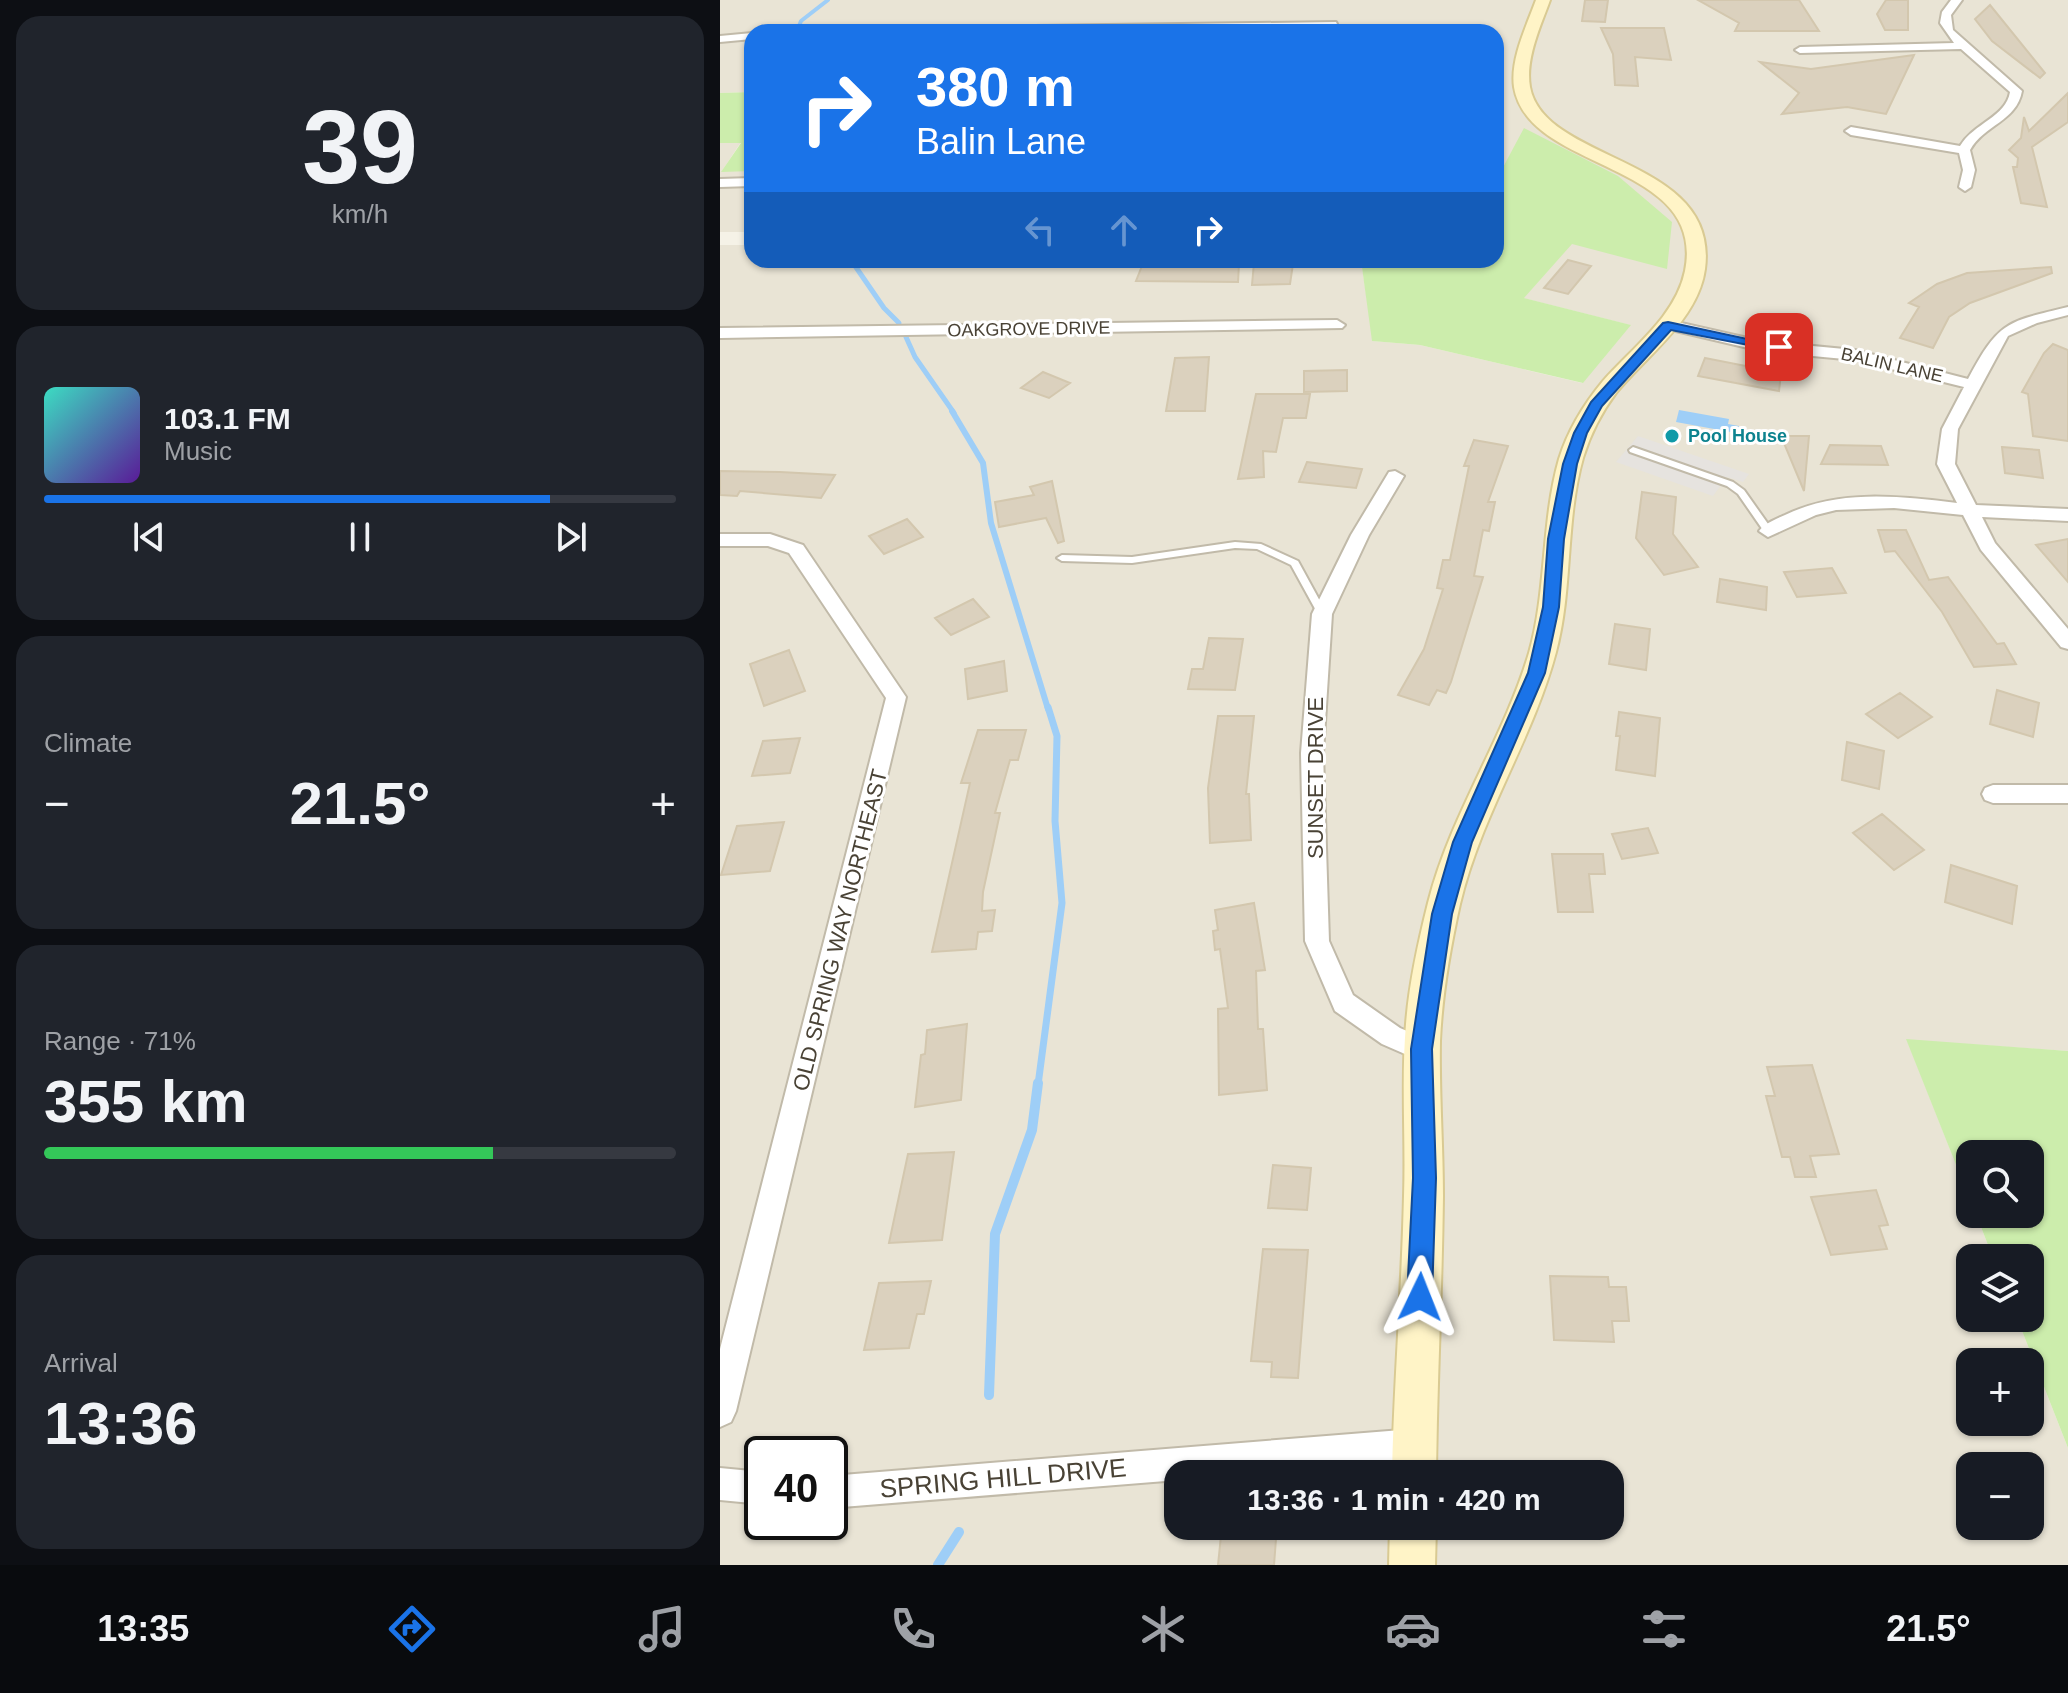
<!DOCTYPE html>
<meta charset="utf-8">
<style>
body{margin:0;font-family:Arial,sans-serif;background:#20242c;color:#f1f3f6;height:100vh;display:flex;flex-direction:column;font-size:30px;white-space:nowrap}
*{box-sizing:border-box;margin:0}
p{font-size:26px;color:#9ea1a6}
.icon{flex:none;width:44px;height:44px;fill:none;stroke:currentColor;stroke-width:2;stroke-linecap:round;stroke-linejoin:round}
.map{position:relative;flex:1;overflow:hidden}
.drawer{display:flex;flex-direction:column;gap:16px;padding:16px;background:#0d0f14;width:720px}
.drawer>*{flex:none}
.hud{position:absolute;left:24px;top:24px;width:760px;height:244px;border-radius:24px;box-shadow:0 2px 6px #0004;background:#1a73e8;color:#fff;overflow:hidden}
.fabs{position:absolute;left:1236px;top:1140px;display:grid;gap:16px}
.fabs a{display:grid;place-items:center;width:88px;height:88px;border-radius:16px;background:#171b24;box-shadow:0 2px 6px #0004;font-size:40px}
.speed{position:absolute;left:24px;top:1436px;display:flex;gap:16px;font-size:40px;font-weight:700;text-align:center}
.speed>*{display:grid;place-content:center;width:104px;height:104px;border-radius:50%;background:#171b24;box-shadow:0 2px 6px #0004;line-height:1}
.speed .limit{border:4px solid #111;border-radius:12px;background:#fff;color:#111}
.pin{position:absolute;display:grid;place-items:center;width:68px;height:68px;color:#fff;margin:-34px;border-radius:16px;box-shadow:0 4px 12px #0006}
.me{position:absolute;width:88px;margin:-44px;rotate:2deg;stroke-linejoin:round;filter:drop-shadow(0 0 6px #0008)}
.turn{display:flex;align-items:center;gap:28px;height:168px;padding:0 40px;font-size:36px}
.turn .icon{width:104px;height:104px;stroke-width:2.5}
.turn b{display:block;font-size:56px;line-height:68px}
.lanes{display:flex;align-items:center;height:76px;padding:0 40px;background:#0003;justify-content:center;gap:40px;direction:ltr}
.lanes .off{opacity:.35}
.big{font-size:60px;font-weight:800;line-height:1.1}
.drawer .card{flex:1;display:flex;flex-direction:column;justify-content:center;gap:12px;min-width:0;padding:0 28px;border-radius:24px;background:#20242c}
.drawer .dial{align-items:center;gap:0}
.dial b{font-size:104px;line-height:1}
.song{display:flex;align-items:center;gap:24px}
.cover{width:96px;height:96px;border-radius:12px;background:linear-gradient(135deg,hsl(170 70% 55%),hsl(270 70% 35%))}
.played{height:8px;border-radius:4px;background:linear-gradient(90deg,#1a73e8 80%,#363941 80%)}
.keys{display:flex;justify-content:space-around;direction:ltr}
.heat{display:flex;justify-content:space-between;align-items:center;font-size:44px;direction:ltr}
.charge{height:12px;border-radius:6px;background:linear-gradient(90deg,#34c759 71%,#363941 0)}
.trip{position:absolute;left:444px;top:1460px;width:460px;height:80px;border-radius:24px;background:#171b24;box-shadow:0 2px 6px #0004;font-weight:800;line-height:80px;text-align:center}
.tabs{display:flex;height:128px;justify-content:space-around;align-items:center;background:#090b0e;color:#9ea1a6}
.tabs .icon{width:56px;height:56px}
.tabs .current{color:#1a73e8}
.tabs b{font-size:36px;color:#f1f3f6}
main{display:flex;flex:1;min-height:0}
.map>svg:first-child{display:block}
.residential{fill:#e9e4d5;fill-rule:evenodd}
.green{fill:#ccedac}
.parking{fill:#e6e3df}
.water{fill:#9ecef7}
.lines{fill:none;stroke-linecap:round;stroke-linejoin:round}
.stream-far4{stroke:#9ecef7;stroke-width:4}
.stream-far3{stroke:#9ecef7;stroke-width:5}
.stream-far2{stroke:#9ecef7;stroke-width:6}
.stream-far1{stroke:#9ecef7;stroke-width:7}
.stream{stroke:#9ecef7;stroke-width:10}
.building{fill:#dbd1be;stroke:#d3c7ae;stroke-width:2}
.lane-casing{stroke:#c1baa9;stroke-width:4}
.street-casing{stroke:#c1baa9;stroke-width:4}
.secondary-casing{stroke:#d9ca93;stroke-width:4}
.lane{fill:#fff;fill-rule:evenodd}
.street{fill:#fff;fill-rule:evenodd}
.secondary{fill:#fff4c7;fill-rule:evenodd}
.route{fill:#1a73e8;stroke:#114b97;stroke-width:2}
.culture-dot{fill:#0f9aa8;stroke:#fff;stroke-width:3}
.labels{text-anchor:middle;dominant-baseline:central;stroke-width:6;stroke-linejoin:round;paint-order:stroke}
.far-street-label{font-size:18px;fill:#494235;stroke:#fff}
.far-culture-label{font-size:18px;font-weight:bold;fill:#0d838f;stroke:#fff;text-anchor:start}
.street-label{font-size:22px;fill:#494235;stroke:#fff}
.near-street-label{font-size:26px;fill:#494235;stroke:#fff}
</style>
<main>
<section class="drawer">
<div class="card dial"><b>39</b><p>km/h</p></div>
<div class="card">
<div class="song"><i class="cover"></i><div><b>103.1 FM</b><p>Music</p></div></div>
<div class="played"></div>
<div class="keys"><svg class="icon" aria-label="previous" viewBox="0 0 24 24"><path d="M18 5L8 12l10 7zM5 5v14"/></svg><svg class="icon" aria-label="pause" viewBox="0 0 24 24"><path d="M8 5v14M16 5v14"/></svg><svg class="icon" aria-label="next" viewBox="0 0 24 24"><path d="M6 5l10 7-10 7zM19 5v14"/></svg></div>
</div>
<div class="card"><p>Climate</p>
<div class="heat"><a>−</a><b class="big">21.5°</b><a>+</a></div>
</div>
<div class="card"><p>Range · 71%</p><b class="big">355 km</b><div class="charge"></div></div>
<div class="card"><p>Arrival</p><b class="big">13:36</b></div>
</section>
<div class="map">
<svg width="1348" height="1565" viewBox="0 0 1348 1565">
<rect width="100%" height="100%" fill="#f5f2e7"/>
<path class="residential" d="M0 0H1348V1051L1187 1040 1250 1200V1214H1256L1273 1258H1250V1318H1297L1348 1448V1565H0V245H32V260H641L653 341 700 345 862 383 910 325 803 298 852 243 946 268 805 129 781 171H776V32H32V92L0 93ZM1250 1362H1310V1422H1250ZM42 1454H110V1522H42ZM1250 1466H1310V1526H1250ZM458 1474H890V1526H458Z
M21 142 2 171H32V229L27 232H0V143Z"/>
<path class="green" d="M32 92V171L1 172 21 143H0V93Z
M804 128 898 176 952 222 947 269 852 244 804 298 911 325 863 383 700 345 652 341 641 260H776V171H781Z
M1186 1039 1348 1051V1448L1297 1318H1310V1258H1273L1256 1214H1310V1154H1250V1200Z"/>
<path class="parking" d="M918 436 1029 474 1023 482 1007 477 993 496 896 462Z"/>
<path class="water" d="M959 410 1009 419 1008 424 1019 426 1016 433 956 422Z"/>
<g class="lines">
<path class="stream-far4" d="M78 29 81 21 108 0"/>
<path class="stream-far3" d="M131 260 164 308 179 323
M186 337 195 357 234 413"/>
<path class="stream-far2" d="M232 411 263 463 271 523 328 709"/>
<path class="stream-far1" d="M318 1085 342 903 335 821 337 736 328 707"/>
<path class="stream" d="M269 1395 275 1234 312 1130 318 1083
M218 1565 239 1532"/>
</g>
<path class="building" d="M865 0H888L885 22 862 21Z
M978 0H1079L1099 31H1015L1019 23Z
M1166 0H1188V30H1165L1157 14Z
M1270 5 1325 73 1320 78 1272 41 1255 19Z
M881 28H944L951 60 915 57 918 86 895 85 893 54Z
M1194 55 1166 114 1127 107 1062 114 1079 93 1040 62 1091 69Z
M1348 93V122L1312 147 1327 207 1301 203 1293 167H1297L1298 158 1289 150 1301 138 1304 117 1309 131Z
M848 260 871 266 848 294 824 288Z
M424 261 519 264 518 282 416 281Z
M534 263 573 264 570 284 532 285Z
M1331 267 1332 273 1250 303 1229 317 1213 348 1180 338 1199 307 1189 303 1217 284 1247 273Z
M1333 344 1348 350V441L1313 436 1308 394 1302 392 1324 353Z
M489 357 485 411H446L455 358Z
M985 358 1061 373 1059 391 978 376Z
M627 370V391L584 392V371Z
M323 372 350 383 329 398 301 388Z
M536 394H590L586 418H563L556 452 543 451 544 477 518 479Z
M1061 436H1089L1084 491Z
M754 440 788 446 768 502H775L769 531 763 530 754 576 763 577 731 682 726 693 717 690 709 705 678 695 704 649 723 589 717 588 723 560H730L749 466H744Z
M1110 445 1161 446 1168 465 1101 464Z
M1282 447 1319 450 1323 478 1285 473Z
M587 462 642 469 636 488 579 482Z
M0 471 60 472 115 475 101 498 20 491 17 496 0 495Z
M332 481 344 541 338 543 326 518 279 527 275 502 314 495 310 487Z
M922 492 956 497 953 534 978 567 944 575 916 538Z
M187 519 203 537 164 554 149 536Z
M1158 530H1186L1209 580 1228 577 1277 644 1284 643 1296 664 1254 667 1222 612 1175 551 1165 552Z
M1348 539V582L1316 545Z
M1112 568 1126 593 1077 597 1064 572Z
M1000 579 1047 587 1046 610 997 602Z
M253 599 269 617 231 635 215 618Z
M895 624 930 629 926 670 889 664Z
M489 638 523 639 515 690 468 689 472 669H483Z
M69 650 85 691 44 706 30 664Z
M284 661 287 691 248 699 245 669Z
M1277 690 1319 703 1313 737 1270 724Z
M1180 693 1212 717 1178 738 1146 714Z
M899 712 940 718 935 776 896 770 900 736H896Z
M498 716H534L526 794H529L531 840 490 843 488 788Z
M258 730H306L298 760H290L275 813H280L263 892 262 911 275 910 272 931 258 932 256 949 212 952 250 783H241Z
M80 738 70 773 32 776 43 741Z
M1127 742 1164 751 1159 789 1122 780Z
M1162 814 1204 850 1174 870 1133 833Z
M64 822 50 871 1 875 17 826Z
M928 828 938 853 902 859 892 834Z
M832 854H883L885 874H869L873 912H838Z
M1231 865 1297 886 1292 924 1225 902Z
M534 903 545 970 536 971 538 1029H543L547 1090 499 1095 498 1009 508 1008 500 949 495 950 493 931 498 930 495 910Z
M247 1024 241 1100 195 1107 201 1055 205 1054 207 1030Z
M1092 1065 1119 1154 1090 1156 1096 1177H1075L1070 1157H1062L1046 1096H1055L1047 1067Z
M234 1152 222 1240 169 1243 188 1154Z
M553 1165 591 1168 587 1210 548 1208Z
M1156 1190 1168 1225 1159 1226 1167 1249 1111 1255 1091 1197Z
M543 1249 588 1250 578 1378 551 1377 552 1362 531 1361Z
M830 1276 888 1277 889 1287H906L909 1321H892L894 1342 834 1340Z
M211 1281 204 1314H197L189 1348 144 1350 159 1283Z
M502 1526H557L554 1565H498Z"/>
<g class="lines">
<g class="lane-casing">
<path id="lane" d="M913 447 1013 482 1024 490 1053 531 1048 534 1045 533 1018 494 1007 486 910 452 909 450Z
M515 542 541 544 578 561 607 614 605 616H599L571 565 537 549 515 548 412 563 342 561 337 558 342 555 412 557Z"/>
</g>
<g class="street-casing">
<path id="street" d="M1231 0H1242L1231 15 1233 30 1302 91C1297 121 1264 125 1250 150L1255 170 1251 187 1245 191 1239 187 1243 170 1239 153 1131 135 1125 131 1131 127 1240 146C1254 123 1286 117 1290 92L1241 49 1080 53 1075 50 1080 47 1234 43 1220 23 1222 12Z
M616 22 617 24 612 27 94 32 99 29Z
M32 33V39L0 42V36Z
M32 178V186L0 187V179Z
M1348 307V315L1317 323 1288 336 1238 429 1235 464 1256 505 1348 509V521L1262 517 1275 543 1348 629V649L1341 647 1261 550 1243 515 1174 508 1116 510 1096 515 1048 537 1039 531C1045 523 1056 519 1065 515 1119 489 1179 496 1237 503L1217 464 1222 429 1244 387 1135 360 1041 351 943 328 940 325 948 320 1041 341 1135 350 1248 379C1279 321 1286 322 1348 307Z
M617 320 625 325 622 328 0 338V328Z
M675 471 684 476 649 535 612 614 603 753 609 941 633 995 680 1028 710 1041 714 1049 710 1057 701 1061 662 1044 615 1011 585 941 581 753 592 614 631 535 669 472Z
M0 534H50L83 545 186 697 16 1411 11 1422 0 1427V1349L166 698 69 553 48 546H0Z
M1273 785H1348V803H1273L1265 800 1262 794 1265 788Z
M694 1429 705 1434 710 1445 705 1456 694 1461 535 1474H458V1480L110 1508V1476Z
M0 1468 42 1472V1504L0 1500Z"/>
</g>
<g class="secondary-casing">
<path id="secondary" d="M816 0H830C821 25 805 59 810 87 824 164 1000 156 985 269 978 320 926 356 896 393 881 413 870 435 863 458 845 522 853 589 836 652 813 739 761 815 740 904 730 949 722 995 720 1041 719 1093 723 1145 723 1196 722 1289 717 1381 716 1474H672C674 1381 682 1289 684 1196 686 1139 681 1081 686 1024 689 984 698 943 708 903 730 815 783 740 809 653 827 590 821 522 839 459 848 430 864 404 883 381 912 348 956 316 965 271 987 160 808 173 794 87 790 59 807 25 816 0Z
M670 1526H716L715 1565H669Z"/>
</g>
<use href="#lane" class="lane"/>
<use href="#street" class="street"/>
<use href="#secondary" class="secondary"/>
</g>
<path class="route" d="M948 322 1065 347 1059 351 951 330 882 406 867 433 857 464 844 539 839 607 825 673 752 842 732 914 712 1049 716 1178 712 1297 709 1305 700 1309 691 1305 687 1297 693 1178 691 1049 712 914 733 842 808 673 823 607 828 539 843 464 854 433 871 402 943 323Z"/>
<circle class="culture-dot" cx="952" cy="436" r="8"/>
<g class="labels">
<g class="far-street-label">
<text transform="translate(309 329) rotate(-1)">OAKGROVE DRIVE</text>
<text transform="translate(1172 365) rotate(13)">BALIN LANE</text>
</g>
<g class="far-culture-label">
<text x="968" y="436">Pool House</text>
</g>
<g class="street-label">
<text transform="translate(595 778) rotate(-90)">SUNSET DRIVE</text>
<text transform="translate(120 930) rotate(-76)">OLD SPRING WAY NORTHEAST</text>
</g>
<g class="near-street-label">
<text transform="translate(283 1478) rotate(-5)">SPRING HILL DRIVE</text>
</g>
</g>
</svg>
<div class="fabs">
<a><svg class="icon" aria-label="search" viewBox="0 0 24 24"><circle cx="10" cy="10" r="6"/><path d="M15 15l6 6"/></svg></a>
<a><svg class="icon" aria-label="layers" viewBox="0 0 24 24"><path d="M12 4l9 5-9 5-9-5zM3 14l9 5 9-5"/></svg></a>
<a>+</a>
<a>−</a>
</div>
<div class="speed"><div class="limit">40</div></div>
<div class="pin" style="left:1059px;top:347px;background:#d93025"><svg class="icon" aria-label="arrive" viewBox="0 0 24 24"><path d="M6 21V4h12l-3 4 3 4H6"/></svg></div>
<svg class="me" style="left:700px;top:1297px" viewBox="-20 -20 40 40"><path d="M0-17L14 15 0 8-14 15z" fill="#1a73e8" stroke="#fff" stroke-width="4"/></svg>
<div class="trip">13:36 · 1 min · 420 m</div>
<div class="hud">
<div class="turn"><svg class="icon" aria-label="right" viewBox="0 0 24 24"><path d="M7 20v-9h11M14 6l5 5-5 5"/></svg><div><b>380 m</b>Balin Lane</div></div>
<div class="lanes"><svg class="icon off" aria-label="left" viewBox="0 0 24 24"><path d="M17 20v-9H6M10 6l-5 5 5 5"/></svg><svg class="icon off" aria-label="ahead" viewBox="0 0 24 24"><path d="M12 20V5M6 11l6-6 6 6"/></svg><svg class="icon" aria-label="right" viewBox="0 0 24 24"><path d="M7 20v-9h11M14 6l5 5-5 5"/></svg></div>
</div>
</div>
</main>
<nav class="tabs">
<b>13:35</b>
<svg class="icon current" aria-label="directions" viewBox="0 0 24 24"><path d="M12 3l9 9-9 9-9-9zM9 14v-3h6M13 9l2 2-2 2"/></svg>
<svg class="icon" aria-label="music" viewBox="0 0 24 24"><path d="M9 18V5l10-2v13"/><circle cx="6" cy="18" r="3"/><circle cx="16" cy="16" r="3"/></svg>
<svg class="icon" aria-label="phone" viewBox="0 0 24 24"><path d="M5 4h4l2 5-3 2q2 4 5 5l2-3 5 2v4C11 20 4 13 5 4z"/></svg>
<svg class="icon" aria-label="climate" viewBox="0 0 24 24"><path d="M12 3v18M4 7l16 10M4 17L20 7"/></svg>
<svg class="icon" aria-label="car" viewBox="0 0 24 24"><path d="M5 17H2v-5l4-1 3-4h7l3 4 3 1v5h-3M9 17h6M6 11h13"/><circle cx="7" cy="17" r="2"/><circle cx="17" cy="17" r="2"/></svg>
<svg class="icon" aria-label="filters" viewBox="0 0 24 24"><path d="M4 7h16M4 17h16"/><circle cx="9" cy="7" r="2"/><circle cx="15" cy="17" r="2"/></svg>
<b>21.5°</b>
</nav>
